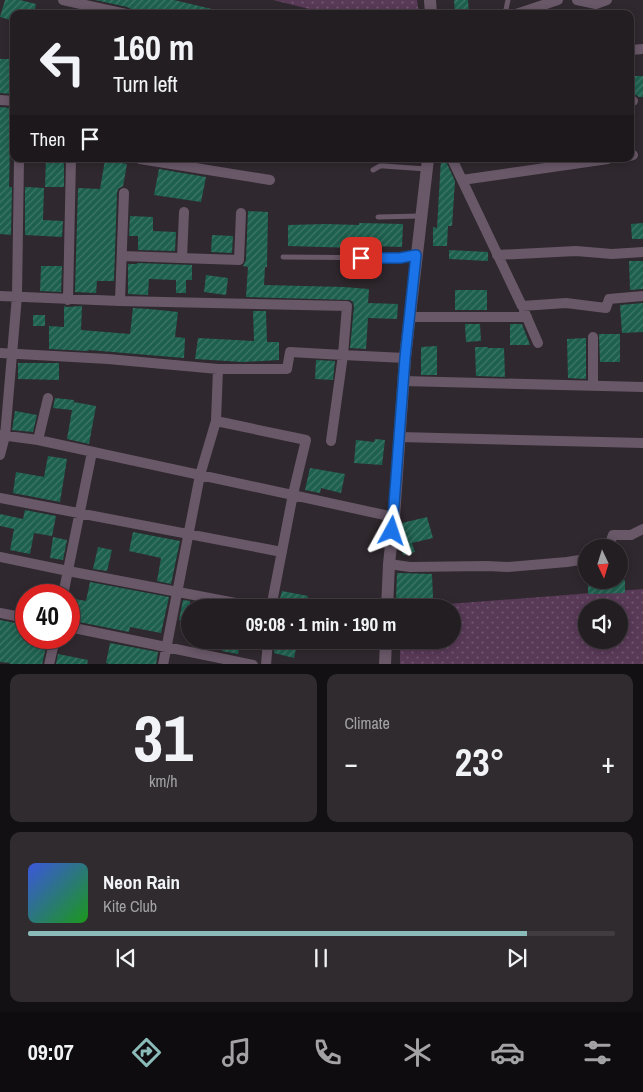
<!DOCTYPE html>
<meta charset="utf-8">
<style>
body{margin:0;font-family:"Archivo Narrow",sans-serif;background:#2f2b2f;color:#f1f3f6;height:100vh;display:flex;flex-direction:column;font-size:19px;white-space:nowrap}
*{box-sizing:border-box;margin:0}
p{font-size:16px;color:#a3a2a5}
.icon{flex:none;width:28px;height:28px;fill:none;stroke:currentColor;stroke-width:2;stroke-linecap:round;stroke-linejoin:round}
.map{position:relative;height:664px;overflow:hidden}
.panel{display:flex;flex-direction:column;gap:10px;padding:10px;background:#131013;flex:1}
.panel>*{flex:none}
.top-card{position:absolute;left:10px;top:10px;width:624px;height:152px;border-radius:10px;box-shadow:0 2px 8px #0003,0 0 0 1px #403c40;background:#231e22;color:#f1f3f6;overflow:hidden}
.needle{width:32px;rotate:176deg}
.buttons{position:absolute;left:578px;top:539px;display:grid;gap:10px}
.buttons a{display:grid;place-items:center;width:50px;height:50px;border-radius:50%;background:#231e22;box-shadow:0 2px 8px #0003,0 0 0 1px #403c40;font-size:25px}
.speed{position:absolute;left:15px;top:584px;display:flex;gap:10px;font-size:25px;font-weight:700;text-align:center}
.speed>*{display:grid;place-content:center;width:65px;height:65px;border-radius:50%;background:#231e22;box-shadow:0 2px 8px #0003,0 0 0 1px #403c40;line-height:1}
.speed .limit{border:8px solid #d22;background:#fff;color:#111}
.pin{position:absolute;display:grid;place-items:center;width:42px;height:42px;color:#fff;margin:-21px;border-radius:10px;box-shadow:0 2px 8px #0006}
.me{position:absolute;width:55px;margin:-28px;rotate:5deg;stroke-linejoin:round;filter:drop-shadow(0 0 4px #0008)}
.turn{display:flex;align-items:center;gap:18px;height:105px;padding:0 20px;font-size:22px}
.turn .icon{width:65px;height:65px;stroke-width:2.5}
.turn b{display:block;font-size:35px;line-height:42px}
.then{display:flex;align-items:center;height:48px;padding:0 20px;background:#0003;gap:10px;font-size:19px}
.big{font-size:38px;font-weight:700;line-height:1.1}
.panel .widget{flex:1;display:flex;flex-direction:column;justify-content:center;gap:8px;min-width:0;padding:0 18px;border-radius:10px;background:#2f2b2f}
.panel .dial{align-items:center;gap:0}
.dial b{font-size:65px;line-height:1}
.song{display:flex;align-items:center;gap:15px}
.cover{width:60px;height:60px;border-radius:8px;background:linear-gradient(135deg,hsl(230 70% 55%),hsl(120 70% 35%))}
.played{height:5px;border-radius:2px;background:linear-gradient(90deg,#8bbbb9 85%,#403c40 85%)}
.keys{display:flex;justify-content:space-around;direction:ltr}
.heat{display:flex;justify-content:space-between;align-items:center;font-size:28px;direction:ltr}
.panel .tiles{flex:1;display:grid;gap:10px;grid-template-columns:1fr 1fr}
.widget:last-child{grid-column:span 2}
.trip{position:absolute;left:181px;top:599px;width:280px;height:50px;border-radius:25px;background:#231e22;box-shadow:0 2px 8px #0003,0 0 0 1px #403c40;font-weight:700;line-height:50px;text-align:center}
.dock{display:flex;height:80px;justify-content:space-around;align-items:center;background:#0e0c0e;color:#a3a2a5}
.dock .icon{width:35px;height:35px}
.dock .selected{color:#8bbbb9}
.dock b{font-size:22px;color:#f1f3f6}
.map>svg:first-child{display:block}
.grass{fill:url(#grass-dots);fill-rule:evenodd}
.building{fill:url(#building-hatch)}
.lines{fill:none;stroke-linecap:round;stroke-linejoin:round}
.service{stroke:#695868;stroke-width:5}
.minor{stroke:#695868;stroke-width:10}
.tertiary{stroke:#695868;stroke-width:12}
.route-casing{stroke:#114b97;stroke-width:12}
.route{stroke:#1a73e8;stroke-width:9}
</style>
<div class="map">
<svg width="643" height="665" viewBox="0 0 643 665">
<defs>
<pattern id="grass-dots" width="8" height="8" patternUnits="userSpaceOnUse" patternTransform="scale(1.25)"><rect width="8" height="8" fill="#583956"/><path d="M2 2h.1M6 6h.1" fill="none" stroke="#70566f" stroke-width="1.8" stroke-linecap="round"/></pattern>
<pattern id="building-hatch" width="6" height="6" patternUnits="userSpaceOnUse" patternTransform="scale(1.25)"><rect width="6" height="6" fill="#1e604e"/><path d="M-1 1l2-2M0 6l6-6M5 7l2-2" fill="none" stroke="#3f7768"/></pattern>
</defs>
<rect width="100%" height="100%" fill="#2f282e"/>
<path class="grass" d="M273 0H417L419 14H329Z
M643 589V664H400V640H452V608L409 607ZM586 608H619V640H586Z"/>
<path class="building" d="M5 0H20L36 4 34 14H14V21L0 17Z
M95 0H174L216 10V14H138L133 12 131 9 127 7Z
M454 0H468L469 14H455Z
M0 59H13L11 94 0 93Z
M630 76H643V97H639L636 95 630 94Z
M0 107 11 108 9 187H12L11 235 0 234Z
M46 159H64V187H45Z
M441 159H445L455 181 452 226H448L447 246H433V227L437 228Z
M105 160 127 164 123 186 118 189 117 193 114 281H97L96 293 75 292 78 188 100 189Z
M159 169 206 177 201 202 154 195Z
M25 187 44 188 43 220 63 221 62 237 25 235Z
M248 211 268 212 267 267H265L264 285 344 287 369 289 368 303 398 304 397 319 368 318 366 349 350 348 354 307 353 302 350 300 246 297 248 267 243 266 246 260Z
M130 216 153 217V231L176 232 175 251 138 250V236H129Z
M359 223 403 224 402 247 373 246V247H357V248L288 246V225L326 224 359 225Z
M643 223V239H632L631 224Z
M212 235 233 236 232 253 211 252Z
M449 250 488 252V261L449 259Z
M629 261H643V289L630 290Z
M137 263 192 265V280H186V293H176V280L149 279 148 295 128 294V264H137Z
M41 266H62L61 292 40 291Z
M206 275 228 278 226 295 204 292Z
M455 290H487V310H455Z
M643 303V332L622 333 620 305Z
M64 306 67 307 82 306 81 330 130 334 133 308 149 309 178 312 175 337 185 338 184 358 89 350 88 351 49 349V326L64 327Z
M253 311H266L267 342H279V360L243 362 195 359 198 338 254 341Z
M33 315H45V326H33Z
M465 324H480L481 341 466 342Z
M510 324H522L530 345H510Z
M599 334H620V362H600Z
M586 338V379L568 378 567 339Z
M437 346V375H421V347Z
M475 347H488V348H504L505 377 476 376Z
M316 360 335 361 333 380 315 379Z
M18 363H59V380L18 379Z
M55 398 74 400 73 408 74 402 96 406 89 444 67 439 72 410 53 408Z
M15 411 37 415 33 432 12 430Z
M375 439 385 440 382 465 354 463 356 440 374 442Z
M48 456 67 459 60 502 13 493 16 472 44 477Z
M310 468 345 474 341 493 321 488 320 493 305 490Z
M25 510 56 516 52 536 34 533 30 554 10 550 14 529 0 526V514L23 519Z
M427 517 433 538 412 543 415 552 403 555 400 542 402 523Z
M133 532 180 541 171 584 157 581 161 558 129 551Z
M53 537 67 540 63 560 50 558Z
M98 547 112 550 107 571 93 569Z
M397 573 432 574 433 598 396 600Z
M588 580H625V593L588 594Z
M90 582 169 597 161 633 130 627 129 632 69 620V598L86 601Z
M282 591 308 596 305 608H283L278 606Z
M183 600 190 601V622L179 620Z
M0 620 26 625V638H48L42 665H9L10 663 0 662Z
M225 640H241L238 654 222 651Z
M275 640H298L294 658 274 653Z
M110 643 158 652 156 665H113L106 663Z
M58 654 88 660 87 665 56 664Z"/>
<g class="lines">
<path class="service" d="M505 14 508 0
M373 170 380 166H384L426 169
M378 217 420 216
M283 257 400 258 416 255"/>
<path class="minor" d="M63 0 126 14
M577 0 596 4 607 0
M516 14 558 0
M630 50 643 49
M0 100 14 101
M630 101H633
M630 156 633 155
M140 159 270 180
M452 159 522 306 566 303 606 308 609 299 643 296
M462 180 608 159
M497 255 576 251 612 254 643 252
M122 256 239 260 241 213
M182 258 184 212
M0 296 120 301 347 306 343 355 405 358
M68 300 71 159
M120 301 124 193
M524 311 538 343
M409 317H527
M0 353 108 359 218 369
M403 381 643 387
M593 386V337
M216 421 306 440 293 494 271 608
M0 435 38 440 394 517
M399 437 643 443
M38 440 48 398
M0 455 5 436 17 296 19 159
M0 498 282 552
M608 548 613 535H631L643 529
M0 557 68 571 262 608
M389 564 410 567 486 566 508 567 567 562 586 559
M63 595 92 452
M0 613 26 618
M69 627 253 665
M49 665 55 638
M163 665 200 475 216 421 218 369H287L290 352 343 355 331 441
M266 665 268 640"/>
<path class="tertiary" d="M430 0 431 14
M387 608 389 564 394 517 405 358 428 159
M385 665 386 640"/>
</g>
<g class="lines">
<g class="route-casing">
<path id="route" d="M361 258H400L416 255 405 358 392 531"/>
</g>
<use href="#route" class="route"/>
</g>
</svg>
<div class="buttons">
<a><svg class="needle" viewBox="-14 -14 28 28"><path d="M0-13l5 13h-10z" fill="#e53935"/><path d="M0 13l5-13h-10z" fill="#a3a2a5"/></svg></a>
<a><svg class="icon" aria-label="sound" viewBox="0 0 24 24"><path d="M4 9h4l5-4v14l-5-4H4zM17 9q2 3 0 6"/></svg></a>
</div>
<div class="speed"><div class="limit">40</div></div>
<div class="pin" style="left:361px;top:258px;background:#d93025"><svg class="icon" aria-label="arrive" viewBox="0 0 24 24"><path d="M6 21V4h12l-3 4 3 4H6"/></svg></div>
<svg class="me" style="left:392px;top:531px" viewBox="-20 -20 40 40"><path d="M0-17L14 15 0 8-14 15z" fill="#1a73e8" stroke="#fff" stroke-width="4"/></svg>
<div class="trip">09:08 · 1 min · 190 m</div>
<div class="top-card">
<div class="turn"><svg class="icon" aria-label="left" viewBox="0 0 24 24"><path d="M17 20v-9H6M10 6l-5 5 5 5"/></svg><div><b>160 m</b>Turn left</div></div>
<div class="then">Then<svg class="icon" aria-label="arrive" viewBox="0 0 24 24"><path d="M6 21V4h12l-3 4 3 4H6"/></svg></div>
</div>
</div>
<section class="panel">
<div class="tiles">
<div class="widget dial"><b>31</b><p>km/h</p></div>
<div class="widget"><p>Climate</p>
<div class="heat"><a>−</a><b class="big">23°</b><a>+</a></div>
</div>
<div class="widget">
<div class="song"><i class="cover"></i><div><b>Neon Rain</b><p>Kite Club</p></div></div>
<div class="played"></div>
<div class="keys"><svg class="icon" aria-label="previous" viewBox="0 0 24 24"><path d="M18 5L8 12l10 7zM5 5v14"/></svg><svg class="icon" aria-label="pause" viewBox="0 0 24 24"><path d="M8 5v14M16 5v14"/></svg><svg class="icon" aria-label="next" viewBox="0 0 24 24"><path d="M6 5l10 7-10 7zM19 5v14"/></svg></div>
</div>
</div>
</section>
<nav class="dock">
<b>09:07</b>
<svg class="icon selected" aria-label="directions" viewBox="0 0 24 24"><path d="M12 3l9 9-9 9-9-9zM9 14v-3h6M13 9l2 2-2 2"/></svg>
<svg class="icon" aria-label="music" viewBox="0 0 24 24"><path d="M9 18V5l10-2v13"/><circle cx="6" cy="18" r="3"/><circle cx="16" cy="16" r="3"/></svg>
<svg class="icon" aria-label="phone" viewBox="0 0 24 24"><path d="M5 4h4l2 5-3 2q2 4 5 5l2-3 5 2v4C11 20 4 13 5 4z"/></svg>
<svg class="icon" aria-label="climate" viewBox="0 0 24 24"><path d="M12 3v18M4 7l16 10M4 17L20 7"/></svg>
<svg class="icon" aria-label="car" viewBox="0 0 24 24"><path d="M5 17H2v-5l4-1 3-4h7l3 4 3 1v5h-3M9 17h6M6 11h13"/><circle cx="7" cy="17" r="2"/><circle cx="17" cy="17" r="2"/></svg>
<svg class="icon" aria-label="filters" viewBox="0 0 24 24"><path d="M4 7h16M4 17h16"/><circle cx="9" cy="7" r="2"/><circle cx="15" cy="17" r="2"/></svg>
</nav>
